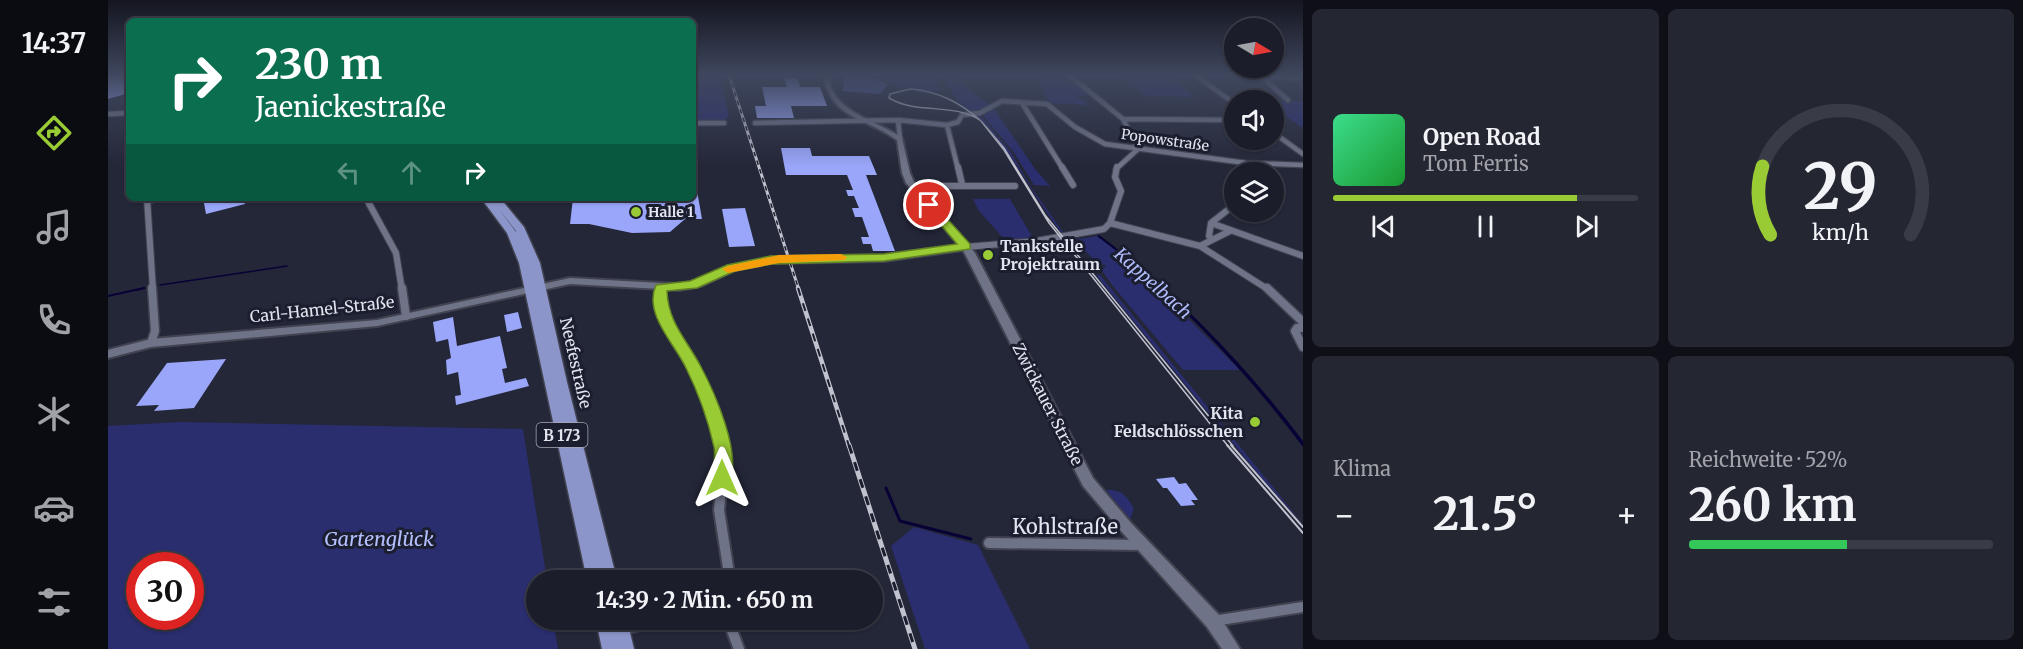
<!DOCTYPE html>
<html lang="de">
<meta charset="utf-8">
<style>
body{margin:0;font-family:Merriweather,serif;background:#242632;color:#f1f3f6;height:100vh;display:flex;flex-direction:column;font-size:22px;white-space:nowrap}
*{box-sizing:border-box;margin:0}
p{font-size:20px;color:#a0a2a8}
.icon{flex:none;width:33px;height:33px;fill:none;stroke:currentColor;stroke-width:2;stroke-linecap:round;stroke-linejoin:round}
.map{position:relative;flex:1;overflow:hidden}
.sheet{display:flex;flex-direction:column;gap:9px;padding:9px;background:#0f1017;width:720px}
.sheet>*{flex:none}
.guide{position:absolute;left:18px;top:18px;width:570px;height:183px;border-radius:9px;box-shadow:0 2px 4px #0004,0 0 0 2px #393b47;background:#0b6e4f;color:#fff;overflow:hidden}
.needle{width:39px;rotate:100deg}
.fabs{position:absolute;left:1116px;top:18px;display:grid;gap:12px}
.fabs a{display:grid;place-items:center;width:60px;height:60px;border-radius:50%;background:#1b1d2a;box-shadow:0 2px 4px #0004,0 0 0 2px #393b47;font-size:30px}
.speed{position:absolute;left:18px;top:552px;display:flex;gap:12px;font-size:30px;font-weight:700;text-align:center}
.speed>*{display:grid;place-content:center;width:78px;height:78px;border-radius:50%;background:#1b1d2a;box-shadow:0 2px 4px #0004,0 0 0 2px #393b47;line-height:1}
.speed .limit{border:9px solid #d22;background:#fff;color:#111}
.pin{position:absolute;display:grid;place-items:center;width:51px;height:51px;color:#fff;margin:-26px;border:3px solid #fff;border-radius:50%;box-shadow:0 2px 6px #0007}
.me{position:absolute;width:66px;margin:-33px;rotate:0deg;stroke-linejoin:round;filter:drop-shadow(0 0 4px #0008)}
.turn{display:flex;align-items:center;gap:21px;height:126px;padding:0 30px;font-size:27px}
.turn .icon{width:78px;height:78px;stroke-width:2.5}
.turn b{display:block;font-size:42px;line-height:51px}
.lanes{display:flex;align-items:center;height:57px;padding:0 30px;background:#0003;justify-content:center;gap:30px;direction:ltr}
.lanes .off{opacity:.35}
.big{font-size:45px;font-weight:700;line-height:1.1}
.sheet .card{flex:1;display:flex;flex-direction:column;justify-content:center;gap:9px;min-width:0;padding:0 21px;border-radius:9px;background:#242632}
.sheet .dial{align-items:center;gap:0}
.dial svg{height:156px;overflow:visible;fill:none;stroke:#393b47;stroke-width:7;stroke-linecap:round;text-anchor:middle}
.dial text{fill:#f1f3f6;stroke:none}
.song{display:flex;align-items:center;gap:18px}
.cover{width:72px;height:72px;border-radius:9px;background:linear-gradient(135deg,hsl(150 70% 55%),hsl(130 70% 35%))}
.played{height:6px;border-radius:3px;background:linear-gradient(90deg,#99cb35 80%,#393b47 80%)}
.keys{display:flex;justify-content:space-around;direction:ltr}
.heat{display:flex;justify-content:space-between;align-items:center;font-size:33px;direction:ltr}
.charge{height:9px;border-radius:4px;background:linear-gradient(90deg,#34c759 52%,#393b47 0)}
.sheet .tiles{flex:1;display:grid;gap:9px;grid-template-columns:repeat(2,1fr)}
.trip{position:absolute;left:418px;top:570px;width:357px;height:60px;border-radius:30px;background:#1b1d2a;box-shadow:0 2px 4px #0004,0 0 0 2px #393b47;font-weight:700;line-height:60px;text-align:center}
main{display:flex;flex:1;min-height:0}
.tabs{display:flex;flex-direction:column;width:108px;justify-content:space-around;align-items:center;background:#0b0c11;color:#a0a2a8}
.tabs .icon{width:42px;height:42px}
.tabs .selected{color:#99cb35}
.tabs b{font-size:27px;color:#f1f3f6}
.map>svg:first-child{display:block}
.green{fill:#2a2d6e;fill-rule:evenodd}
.forest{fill:#4d54a0}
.water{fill:#080135}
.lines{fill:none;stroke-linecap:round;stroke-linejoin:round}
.stream-far2{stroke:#080135;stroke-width:1.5}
.stream-far1{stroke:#080135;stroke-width:2}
.stream{stroke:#080135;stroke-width:3}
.building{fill:#99a6f9}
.street-far3-casing{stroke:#414351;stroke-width:7}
.street-far2-casing{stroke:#414351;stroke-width:8}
.street-far1-casing{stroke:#414351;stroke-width:11}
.street-casing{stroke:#414351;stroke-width:14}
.secondary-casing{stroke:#414351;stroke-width:4}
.primary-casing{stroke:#414351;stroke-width:3}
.street-far3{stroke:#6f7387;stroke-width:4.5}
.street-far2{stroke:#6f7387;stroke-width:6}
.street-far1{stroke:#6f7387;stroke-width:8}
.street{stroke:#6f7387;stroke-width:10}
.secondary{fill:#6f7387;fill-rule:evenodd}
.primary{fill:#8c95ca;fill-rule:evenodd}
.tram-far1{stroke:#c0c2ce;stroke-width:1.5}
.tram{stroke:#c0c2ce;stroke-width:2}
.rail-far2-casing{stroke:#c0c2ce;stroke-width:3}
.rail-far1-casing{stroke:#c0c2ce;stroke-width:4.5}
.rail-casing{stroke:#c0c2ce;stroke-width:5}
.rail-far2{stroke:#1b1e2e;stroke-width:1.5;stroke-dasharray:4.5;stroke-linecap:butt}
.rail-far1{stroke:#1b1e2e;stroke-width:2;stroke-dasharray:8;stroke-linecap:butt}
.rail{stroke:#1b1e2e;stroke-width:3;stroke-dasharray:9;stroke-linecap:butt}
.route{fill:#99cb35;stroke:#638422;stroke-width:1.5}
.slow{fill:#f59e0b}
.poi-dot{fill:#99cb35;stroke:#1b1e2e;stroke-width:2}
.labels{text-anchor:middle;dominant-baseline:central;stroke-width:6;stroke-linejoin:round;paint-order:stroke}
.far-street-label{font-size:14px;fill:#e2e4ef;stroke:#1b1e2e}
.far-poi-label{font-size:14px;font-weight:bold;fill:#e2e4ef;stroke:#1b1e2e;text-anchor:start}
.shield{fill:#1b1e2e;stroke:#a6a9b5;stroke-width:1.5}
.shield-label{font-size:15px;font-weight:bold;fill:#e2e4ef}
.poi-label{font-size:16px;font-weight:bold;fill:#e2e4ef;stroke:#1b1e2e;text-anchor:start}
.street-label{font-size:16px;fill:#e2e4ef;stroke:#1b1e2e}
.water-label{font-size:18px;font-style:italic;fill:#afbaf9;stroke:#1b1e2e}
.near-street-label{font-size:20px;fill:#e2e4ef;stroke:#1b1e2e}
.near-park-label{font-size:20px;font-style:italic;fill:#b4bfff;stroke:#1b1e2e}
</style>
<main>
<nav class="tabs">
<b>14:37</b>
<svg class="icon selected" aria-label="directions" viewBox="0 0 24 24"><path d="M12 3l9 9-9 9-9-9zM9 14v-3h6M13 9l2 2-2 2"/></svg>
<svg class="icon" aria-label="music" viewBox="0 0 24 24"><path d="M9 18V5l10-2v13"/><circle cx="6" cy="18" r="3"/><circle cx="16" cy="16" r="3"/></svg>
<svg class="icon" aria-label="phone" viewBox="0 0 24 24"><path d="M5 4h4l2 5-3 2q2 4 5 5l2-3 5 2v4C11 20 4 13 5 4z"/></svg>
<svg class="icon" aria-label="climate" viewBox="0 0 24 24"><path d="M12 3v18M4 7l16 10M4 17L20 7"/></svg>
<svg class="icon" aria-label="car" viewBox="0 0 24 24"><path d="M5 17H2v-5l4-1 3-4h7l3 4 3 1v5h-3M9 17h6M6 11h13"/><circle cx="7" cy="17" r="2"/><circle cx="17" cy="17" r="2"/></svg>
<svg class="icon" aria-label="filters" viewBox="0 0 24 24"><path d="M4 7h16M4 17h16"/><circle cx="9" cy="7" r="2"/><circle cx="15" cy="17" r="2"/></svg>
</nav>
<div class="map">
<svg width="1195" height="649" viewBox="0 0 1195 649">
<rect width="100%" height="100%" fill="#242738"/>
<path class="green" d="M585 75H611L621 116 617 120 590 122 585 95Z
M824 75 833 90 815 93 761 76Z
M832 75H843L881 105 865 113 854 105 864 104H852Z
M925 75H959L982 95 968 96 982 105 941 103 931 80Z
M1009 75H1059L1087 97 1038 96C1027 86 1018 83 1009 75Z
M1166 101H1195V128L1166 108Z
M885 107 927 169 942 186 926 185 905 151 876 117V113Z
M868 115H872L902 151 923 187 955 232H953C923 194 903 148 868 115Z
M865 199H902L926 240 898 241 871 211Z
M989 236 1023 262 1132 370H1075L1004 285 993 269 998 267 997 265 990 264 967 240Z
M988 275H992L1195 524 1151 475Z
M72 422 415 429 439 580H429V620H445L450 649H0V426ZM32 566H82V616H32Z
M998 490C1013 489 1019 495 1026 509L1022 519Z
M806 527 870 545 922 649H817L783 546Z"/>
<path class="forest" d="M736 75 766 78 780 84 772 94 735 91Z"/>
<path class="water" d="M991 235C1066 290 1139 367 1195 441V447C1136 369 1067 295 989 236Z"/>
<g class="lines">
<path class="stream-far2" d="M52 285 179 266
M29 290 37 288"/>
<path class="stream-far1" d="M0 296 36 288"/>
<path class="stream" d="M778 488 792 521 863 539"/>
</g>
<path class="building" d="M0 75H21V93L0 99Z
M676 78H689L692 87H712L719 106H683L686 118H649L647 106H658L654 87H679Z
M673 148H702L704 156H761L769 175H758L787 251H765L763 244H755L753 237H761L754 217H747L744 208H751L746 196H740L738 190H745L739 175H678Z
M588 185 594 219H577L562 232 524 233 481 224H462L465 198H585V186Z
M95 198H135L137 204 98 214Z
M637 208 647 246 621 247 614 209Z
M410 312 414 328 399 332 396 315Z
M345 317 349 346 392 336 399 368 394 369 397 383 418 378 421 386 348 405 347 396 353 395 350 372 339 375 338 360 343 358 340 339 328 342 325 322Z
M118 359 86 408 46 411 51 405 28 406 59 363Z
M1066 477 1071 484 1078 483 1090 500H1083L1087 505 1073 506 1059 488H1055L1048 479Z"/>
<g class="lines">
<g class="street-far3-casing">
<path id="street-far3" d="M961 75 1015 119 1030 149
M1087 75 1126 103
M1152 75 1180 100
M1153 76 1189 78
M914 103 955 169
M0 114 21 113
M1015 119 1126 120
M790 120 792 139
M585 123H616
M647 123 790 120 839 125 850 122 854 115 872 113 894 101 939 104 967 127 997 144 1138 163 1195 165
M839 125 850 169
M1166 133 1195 154
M1008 169 1030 149"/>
</g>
<g class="street-far2-casing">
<path id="street-far2" d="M850 167 854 184
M954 167 965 185
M805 186H907
M39 198 45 290
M258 198 288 253 294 290
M39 201 51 198
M1002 223 1092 246 1161 290
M1103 223 1195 256
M1104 240 1122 231
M1092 246 1104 240 1101 236 1103 223 1126 205
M858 247 928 241 996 229 1002 223 1013 191 1007 177 1009 167
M553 287V290"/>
</g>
<g class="street-far1-casing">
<path id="street-far1" d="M294 288 298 316
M553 288 557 317 599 395 615 446
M1159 288 1195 322
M1195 328H1189L1187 331 1195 347
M43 343 47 331 44 288"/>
</g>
<g class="street-casing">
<path id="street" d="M615 445 616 462 611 510 622 580
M881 543 1033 545
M620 620 631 649
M1105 621 1195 607
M513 630 549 620"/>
</g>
<g class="secondary-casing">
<path id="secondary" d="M715 75H721C722 80 722 85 724 89 734 114 774 123 794 138L802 173 806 182 867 253 985 478 1023 523 1111 615 1132 649H1114L1099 627 1013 531 975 486 855 250 776 261 663 263 627 270 593 286 571 290 462 284 269 326 43 347 0 358V350L43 339 269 320 462 278 571 284 588 281 621 266 663 257 776 255 851 245 798 183 794 173 789 140C757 117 724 120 715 75Z"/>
</g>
<g class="primary-casing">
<path id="primary" d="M373 198H392L416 227 432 263 459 382 509 580H479L411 263 399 233ZM391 209 408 232V231Z
M488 620H519L526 649H494Z"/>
</g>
<use href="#street-far3" class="street-far3"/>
<use href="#street-far2" class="street-far2"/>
<use href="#street-far1" class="street-far1"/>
<use href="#street" class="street"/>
<use href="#secondary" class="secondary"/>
<use href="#primary" class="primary"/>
<path class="tram-far1" d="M802 89C830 91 852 102 873 121 847 102 809 115 781 98L782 94Z
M873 121 896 148 937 215 1125 446
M873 121 896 150 941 223 1120 446"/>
<path class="tram" d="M1119 445 1195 533
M1123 445 1195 527"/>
<g class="rail-far2-casing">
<path id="rail-far2" d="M621 75 691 290"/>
</g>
<g class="rail-far1-casing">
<path id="rail-far1" d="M690 288 741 446"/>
</g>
<g class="rail-casing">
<path id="rail" d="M741 445 807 649"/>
</g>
<use href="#rail-far2" class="rail-far2"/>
<use href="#rail-far1" class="rail-far1"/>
<use href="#rail" class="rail"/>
</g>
<linearGradient id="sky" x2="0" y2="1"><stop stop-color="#14151f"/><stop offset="0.45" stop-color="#3f475e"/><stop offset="1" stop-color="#3f475e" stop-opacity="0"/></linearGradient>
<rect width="1195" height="166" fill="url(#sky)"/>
<path class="route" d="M821 202 825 203 862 244V249L776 261 663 264 627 271 589 288 559 291C560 322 578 339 592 365 606 391 635 455 621 483H608C603 472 608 459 606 447 600 420 591 394 578 368 567 344 535 314 548 285L582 281 619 265 663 256 776 254 849 244 816 205Z"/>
<path class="slow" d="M733 254 739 257 737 260 671 263 620 273 614 269 620 266 671 255Z"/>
<g class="poi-dot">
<circle cx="528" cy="212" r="6"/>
<circle cx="880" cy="255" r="6"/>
<circle cx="1147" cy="422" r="6"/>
</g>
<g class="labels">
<g class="far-street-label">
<text transform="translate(1057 140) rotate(8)">Popowstraße</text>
</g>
<g class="far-poi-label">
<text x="540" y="212">Halle 1</text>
</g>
<rect class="shield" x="428.5" y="423" width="51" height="24" rx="4.5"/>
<g class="shield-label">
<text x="454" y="435">B 173</text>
</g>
<g class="poi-label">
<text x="892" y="246">Tankstelle<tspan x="892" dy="18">Projektraum</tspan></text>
<text x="1135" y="413" text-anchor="end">Kita<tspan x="1135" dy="18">Feldschlösschen</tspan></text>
</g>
<g class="street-label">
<text transform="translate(214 309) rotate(-6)">Carl-Hamel-Straße</text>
<text transform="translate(468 363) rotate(77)">Neefestraße</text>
<text transform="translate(940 404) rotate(63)">Zwickauer Straße</text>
</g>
<g class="water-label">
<text transform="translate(1045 283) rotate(42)">Kappelbach</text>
</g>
<g class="near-street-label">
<text x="957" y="526">Kohlstraße</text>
</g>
<g class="near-park-label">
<text x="271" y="538">Gartenglück</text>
</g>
</g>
</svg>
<div class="fabs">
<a><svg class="needle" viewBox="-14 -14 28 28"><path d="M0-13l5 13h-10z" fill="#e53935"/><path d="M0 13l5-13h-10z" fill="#a0a2a8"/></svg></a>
<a><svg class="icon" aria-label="sound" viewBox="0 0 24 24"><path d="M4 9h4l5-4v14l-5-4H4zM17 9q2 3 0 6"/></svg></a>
<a><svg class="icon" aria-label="layers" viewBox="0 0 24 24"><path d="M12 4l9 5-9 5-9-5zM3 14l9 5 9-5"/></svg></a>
</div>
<div class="speed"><div class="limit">30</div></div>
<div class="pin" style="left:821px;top:205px;background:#d93025"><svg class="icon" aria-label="arrive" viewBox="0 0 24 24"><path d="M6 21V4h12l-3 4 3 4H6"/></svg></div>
<svg class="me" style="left:614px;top:478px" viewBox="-20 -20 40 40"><path d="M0-17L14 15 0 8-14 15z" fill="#99cb35" stroke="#fff" stroke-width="4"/></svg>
<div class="trip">14:39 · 2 Min. · 650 m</div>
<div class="guide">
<div class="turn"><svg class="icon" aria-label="right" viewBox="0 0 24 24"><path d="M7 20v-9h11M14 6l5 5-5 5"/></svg><div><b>230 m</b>Jaenickestraße</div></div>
<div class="lanes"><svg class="icon off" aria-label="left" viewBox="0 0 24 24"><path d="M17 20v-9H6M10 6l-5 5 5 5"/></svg><svg class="icon off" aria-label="ahead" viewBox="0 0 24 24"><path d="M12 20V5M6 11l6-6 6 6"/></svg><svg class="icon" aria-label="right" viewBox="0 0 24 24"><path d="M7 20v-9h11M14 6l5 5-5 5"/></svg></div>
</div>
</div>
<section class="sheet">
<div class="tiles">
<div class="card">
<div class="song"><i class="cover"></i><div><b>Open Road</b><p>Tom Ferris</p></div></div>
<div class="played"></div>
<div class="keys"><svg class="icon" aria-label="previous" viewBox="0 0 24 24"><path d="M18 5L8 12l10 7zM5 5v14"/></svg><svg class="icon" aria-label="pause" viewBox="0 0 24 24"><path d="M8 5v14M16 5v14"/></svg><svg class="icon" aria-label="next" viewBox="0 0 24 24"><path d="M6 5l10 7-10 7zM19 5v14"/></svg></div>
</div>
<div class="card dial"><svg viewBox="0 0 100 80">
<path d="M14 69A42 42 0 1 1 86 69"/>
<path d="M14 69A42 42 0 0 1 10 34" stroke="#99cb35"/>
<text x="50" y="56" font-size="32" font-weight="700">29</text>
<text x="50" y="72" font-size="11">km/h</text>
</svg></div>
<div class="card"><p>Klima</p>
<div class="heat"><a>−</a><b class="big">21.5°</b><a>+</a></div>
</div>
<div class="card"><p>Reichweite · 52%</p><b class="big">260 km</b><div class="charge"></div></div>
</div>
</section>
</main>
